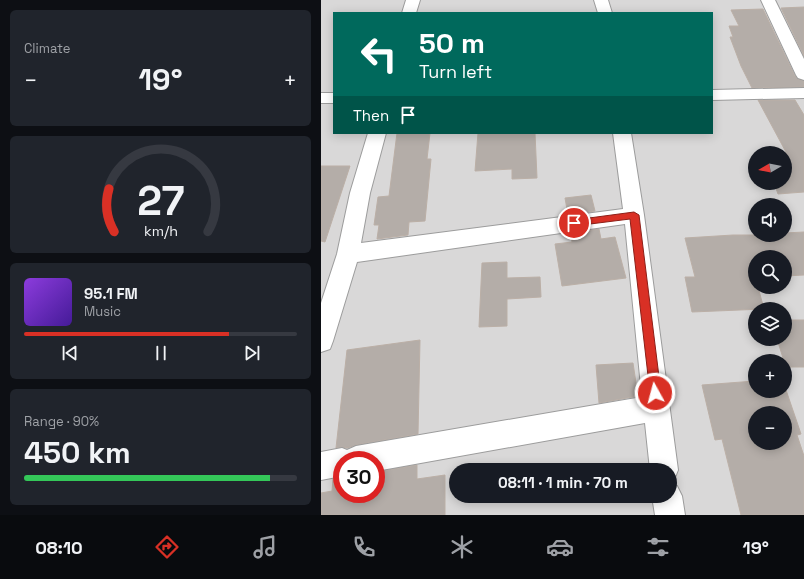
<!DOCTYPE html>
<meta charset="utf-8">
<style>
body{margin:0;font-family:"Space Grotesk",sans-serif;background:#20242c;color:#f1f3f6;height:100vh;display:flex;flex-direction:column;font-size:15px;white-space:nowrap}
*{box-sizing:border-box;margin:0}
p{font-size:13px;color:#9ea1a6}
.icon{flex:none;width:22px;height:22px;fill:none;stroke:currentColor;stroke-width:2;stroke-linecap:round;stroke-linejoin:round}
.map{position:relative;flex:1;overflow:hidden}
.sheet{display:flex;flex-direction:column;gap:10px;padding:10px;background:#0d0f14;width:321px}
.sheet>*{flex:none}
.guide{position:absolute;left:12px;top:12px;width:380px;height:122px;border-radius:0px;box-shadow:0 2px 10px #0003;background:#00695c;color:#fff;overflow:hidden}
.needle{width:26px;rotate:260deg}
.buttons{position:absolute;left:427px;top:146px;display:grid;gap:8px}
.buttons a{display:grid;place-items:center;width:44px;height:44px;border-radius:50%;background:#171b24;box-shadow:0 2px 10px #0003;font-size:20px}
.speed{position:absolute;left:12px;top:451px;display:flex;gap:8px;font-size:20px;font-weight:700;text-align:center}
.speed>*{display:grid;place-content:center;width:52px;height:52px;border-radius:50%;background:#171b24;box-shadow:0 2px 10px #0003;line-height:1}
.speed .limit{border:6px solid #d22;background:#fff;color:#111}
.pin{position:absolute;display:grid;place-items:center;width:34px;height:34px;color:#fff;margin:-17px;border:2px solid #fff;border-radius:50%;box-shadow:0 1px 4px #0007}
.me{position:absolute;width:44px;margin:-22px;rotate:353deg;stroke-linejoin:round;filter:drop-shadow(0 0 3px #0008)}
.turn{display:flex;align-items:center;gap:14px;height:84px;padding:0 20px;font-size:18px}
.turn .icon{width:52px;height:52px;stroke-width:2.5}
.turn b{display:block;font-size:28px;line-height:34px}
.then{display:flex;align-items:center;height:38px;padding:0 20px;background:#0003;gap:8px;font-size:15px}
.big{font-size:30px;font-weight:800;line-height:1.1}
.sheet .card{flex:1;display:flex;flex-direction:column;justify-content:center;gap:6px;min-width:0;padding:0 14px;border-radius:6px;background:#20242c}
.sheet .dial{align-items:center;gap:0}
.dial svg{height:104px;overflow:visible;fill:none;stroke:#363941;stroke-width:7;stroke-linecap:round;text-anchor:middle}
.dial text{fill:#f1f3f6;stroke:none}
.song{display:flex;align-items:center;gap:12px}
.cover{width:48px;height:48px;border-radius:6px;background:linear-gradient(135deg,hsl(270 70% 55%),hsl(260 70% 35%))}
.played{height:4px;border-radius:2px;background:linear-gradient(90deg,#d93025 75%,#363941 75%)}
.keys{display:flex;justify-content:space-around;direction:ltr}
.heat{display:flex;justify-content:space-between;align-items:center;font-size:22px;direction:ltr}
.charge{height:6px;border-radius:3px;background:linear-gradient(90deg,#34c759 90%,#363941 0)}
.trip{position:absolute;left:128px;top:463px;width:228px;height:40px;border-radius:20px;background:#171b24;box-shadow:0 2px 10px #0003;font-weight:800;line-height:40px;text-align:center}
.tab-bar{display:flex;height:64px;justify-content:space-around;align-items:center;background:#090b0e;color:#9ea1a6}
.tab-bar .icon{width:28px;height:28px}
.tab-bar .active{color:#d93025}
.tab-bar b{font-size:18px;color:#f1f3f6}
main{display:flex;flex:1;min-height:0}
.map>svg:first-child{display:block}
.residential{fill:#d9d8d8;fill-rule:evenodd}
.building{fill:#b4ada8;stroke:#bbafa6;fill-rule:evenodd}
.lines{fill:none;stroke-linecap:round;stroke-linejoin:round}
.minor-casing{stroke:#9c9c9c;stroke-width:2}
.minor{fill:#fff;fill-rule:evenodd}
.route{fill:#d93025;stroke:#8d1f18}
</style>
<main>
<section class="sheet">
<div class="card"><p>Climate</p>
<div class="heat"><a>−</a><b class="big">19°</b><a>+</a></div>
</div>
<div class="card dial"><svg viewBox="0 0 100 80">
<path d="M14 69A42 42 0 1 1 86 69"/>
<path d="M14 69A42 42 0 0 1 10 36" stroke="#d93025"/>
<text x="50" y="56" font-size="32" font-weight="700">27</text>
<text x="50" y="72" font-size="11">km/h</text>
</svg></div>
<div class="card">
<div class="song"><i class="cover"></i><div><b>95.1 FM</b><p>Music</p></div></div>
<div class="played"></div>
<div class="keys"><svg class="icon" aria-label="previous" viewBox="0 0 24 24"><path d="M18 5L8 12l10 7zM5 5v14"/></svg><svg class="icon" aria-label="pause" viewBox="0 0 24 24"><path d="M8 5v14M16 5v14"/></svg><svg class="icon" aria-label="next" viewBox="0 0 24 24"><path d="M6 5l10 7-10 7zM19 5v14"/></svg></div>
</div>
<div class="card"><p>Range · 90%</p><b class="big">450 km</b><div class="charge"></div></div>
</section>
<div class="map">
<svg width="483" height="515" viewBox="0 0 483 515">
<rect width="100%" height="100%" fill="#ebe8e2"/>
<path class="residential" d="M0 0H483V515H0ZM13 13H391V133H13ZM434 153H464V183H434ZM434 205H464V235H434ZM434 257H464V287H434ZM434 309H464V339H434ZM434 361H464V391H434ZM434 413H464V443H434ZM21 460H55V494H21ZM135 470H349V496H135Z"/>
<path class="building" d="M483 7V56L460 8Z
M442 9 474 76 477 79 483 81V87L431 88 420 66 409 37H412L408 26H418L410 10Z
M437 100H474L483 115V192L457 194 453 183H464V154H466Z
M76 133H109L106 159H110L104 221 88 222 87 235 56 239 58 225H53L57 197 68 196Z
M157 133H214L216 178 191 179V169L154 171Z
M0 166H29L4 242 0 241Z
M270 195 274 211 247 215 244 198Z
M278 229 280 239 294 237 305 278 241 286 234 244 251 242 250 233Z
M483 232V275L464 276V257H434V287H437L443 309 371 312 364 277H374L364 238 412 235H464V233Z
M186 262V278L219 277 220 297 186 299V326L158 327 161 263Z
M464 320H483V367H464V361H463L456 339H464Z
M99 340 97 434 35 445 26 448 21 447 15 448 26 350Z
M312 363 317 396 278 403 275 365Z
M434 381V391H464V387L480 434 476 435 483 456V515H420L401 439 394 440 381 385ZM434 413H464V443H434Z
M96 465V479L124 475V515H0V493L11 491 12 479 21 478V494H55V472Z"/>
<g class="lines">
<g class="minor-casing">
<path id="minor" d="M85 0H99L95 13H81Z
M273 0H287L291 13H277Z
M440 0H454L483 59V80L477 78 475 75Z
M483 88V98L391 100V90Z
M0 93H13V103H0Z
M47 133H65L49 193 40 243 302 209 292 133H310L323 215 357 470 353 480 349 482V470H329L324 423 55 471V460H21V476L0 480V452L21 448 26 450 35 446 321 397 304 224 36 262 12 341 9 349 0 352V303L16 254 29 193Z
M349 483 356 486 361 496 364 515H334L331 496H349Z"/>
</g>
<use href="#minor" class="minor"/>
</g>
<path class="route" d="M313 212 318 215 340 393 338 397 334 399 331 397 329 393 309 219 253 226 249 223 253 220Z"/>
</svg>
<div class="buttons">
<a><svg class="needle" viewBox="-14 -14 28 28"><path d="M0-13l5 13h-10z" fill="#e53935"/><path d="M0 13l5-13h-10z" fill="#9ea1a6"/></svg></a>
<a><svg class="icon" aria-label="sound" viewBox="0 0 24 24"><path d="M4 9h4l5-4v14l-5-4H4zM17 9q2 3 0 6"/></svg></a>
<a><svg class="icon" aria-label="search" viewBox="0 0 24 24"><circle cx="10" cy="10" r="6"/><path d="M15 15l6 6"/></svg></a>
<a><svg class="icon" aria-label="layers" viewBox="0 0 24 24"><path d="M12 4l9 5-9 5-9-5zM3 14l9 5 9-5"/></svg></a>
<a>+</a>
<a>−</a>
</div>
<div class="speed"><div class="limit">30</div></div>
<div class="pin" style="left:253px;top:223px;background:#d93025"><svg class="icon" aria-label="arrive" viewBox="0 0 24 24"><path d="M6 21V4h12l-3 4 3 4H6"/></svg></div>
<svg class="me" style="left:334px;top:393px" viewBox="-20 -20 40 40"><circle r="17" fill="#d93025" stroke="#fff" stroke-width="3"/><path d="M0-11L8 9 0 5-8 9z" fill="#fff"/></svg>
<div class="trip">08:11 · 1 min · 70 m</div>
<div class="guide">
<div class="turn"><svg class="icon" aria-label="left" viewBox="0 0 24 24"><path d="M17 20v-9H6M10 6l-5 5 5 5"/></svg><div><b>50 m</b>Turn left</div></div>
<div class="then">Then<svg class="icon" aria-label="arrive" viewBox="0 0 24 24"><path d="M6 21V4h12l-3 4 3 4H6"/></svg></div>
</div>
</div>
</main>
<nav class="tab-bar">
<b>08:10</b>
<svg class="icon active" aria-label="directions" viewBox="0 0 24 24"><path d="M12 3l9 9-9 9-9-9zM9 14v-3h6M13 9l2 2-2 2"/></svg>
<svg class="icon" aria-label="music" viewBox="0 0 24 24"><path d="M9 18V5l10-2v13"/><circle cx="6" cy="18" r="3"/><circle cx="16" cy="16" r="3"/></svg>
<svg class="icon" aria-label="phone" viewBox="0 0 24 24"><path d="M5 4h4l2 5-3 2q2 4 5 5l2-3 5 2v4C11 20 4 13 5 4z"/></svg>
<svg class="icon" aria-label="climate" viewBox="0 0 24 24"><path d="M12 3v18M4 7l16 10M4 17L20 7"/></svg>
<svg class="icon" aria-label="car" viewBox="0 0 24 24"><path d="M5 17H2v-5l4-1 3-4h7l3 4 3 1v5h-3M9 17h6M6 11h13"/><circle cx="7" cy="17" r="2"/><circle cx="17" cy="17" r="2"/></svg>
<svg class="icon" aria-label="filters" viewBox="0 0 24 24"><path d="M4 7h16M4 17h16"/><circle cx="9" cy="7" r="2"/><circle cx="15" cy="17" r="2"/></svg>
<b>19°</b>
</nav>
